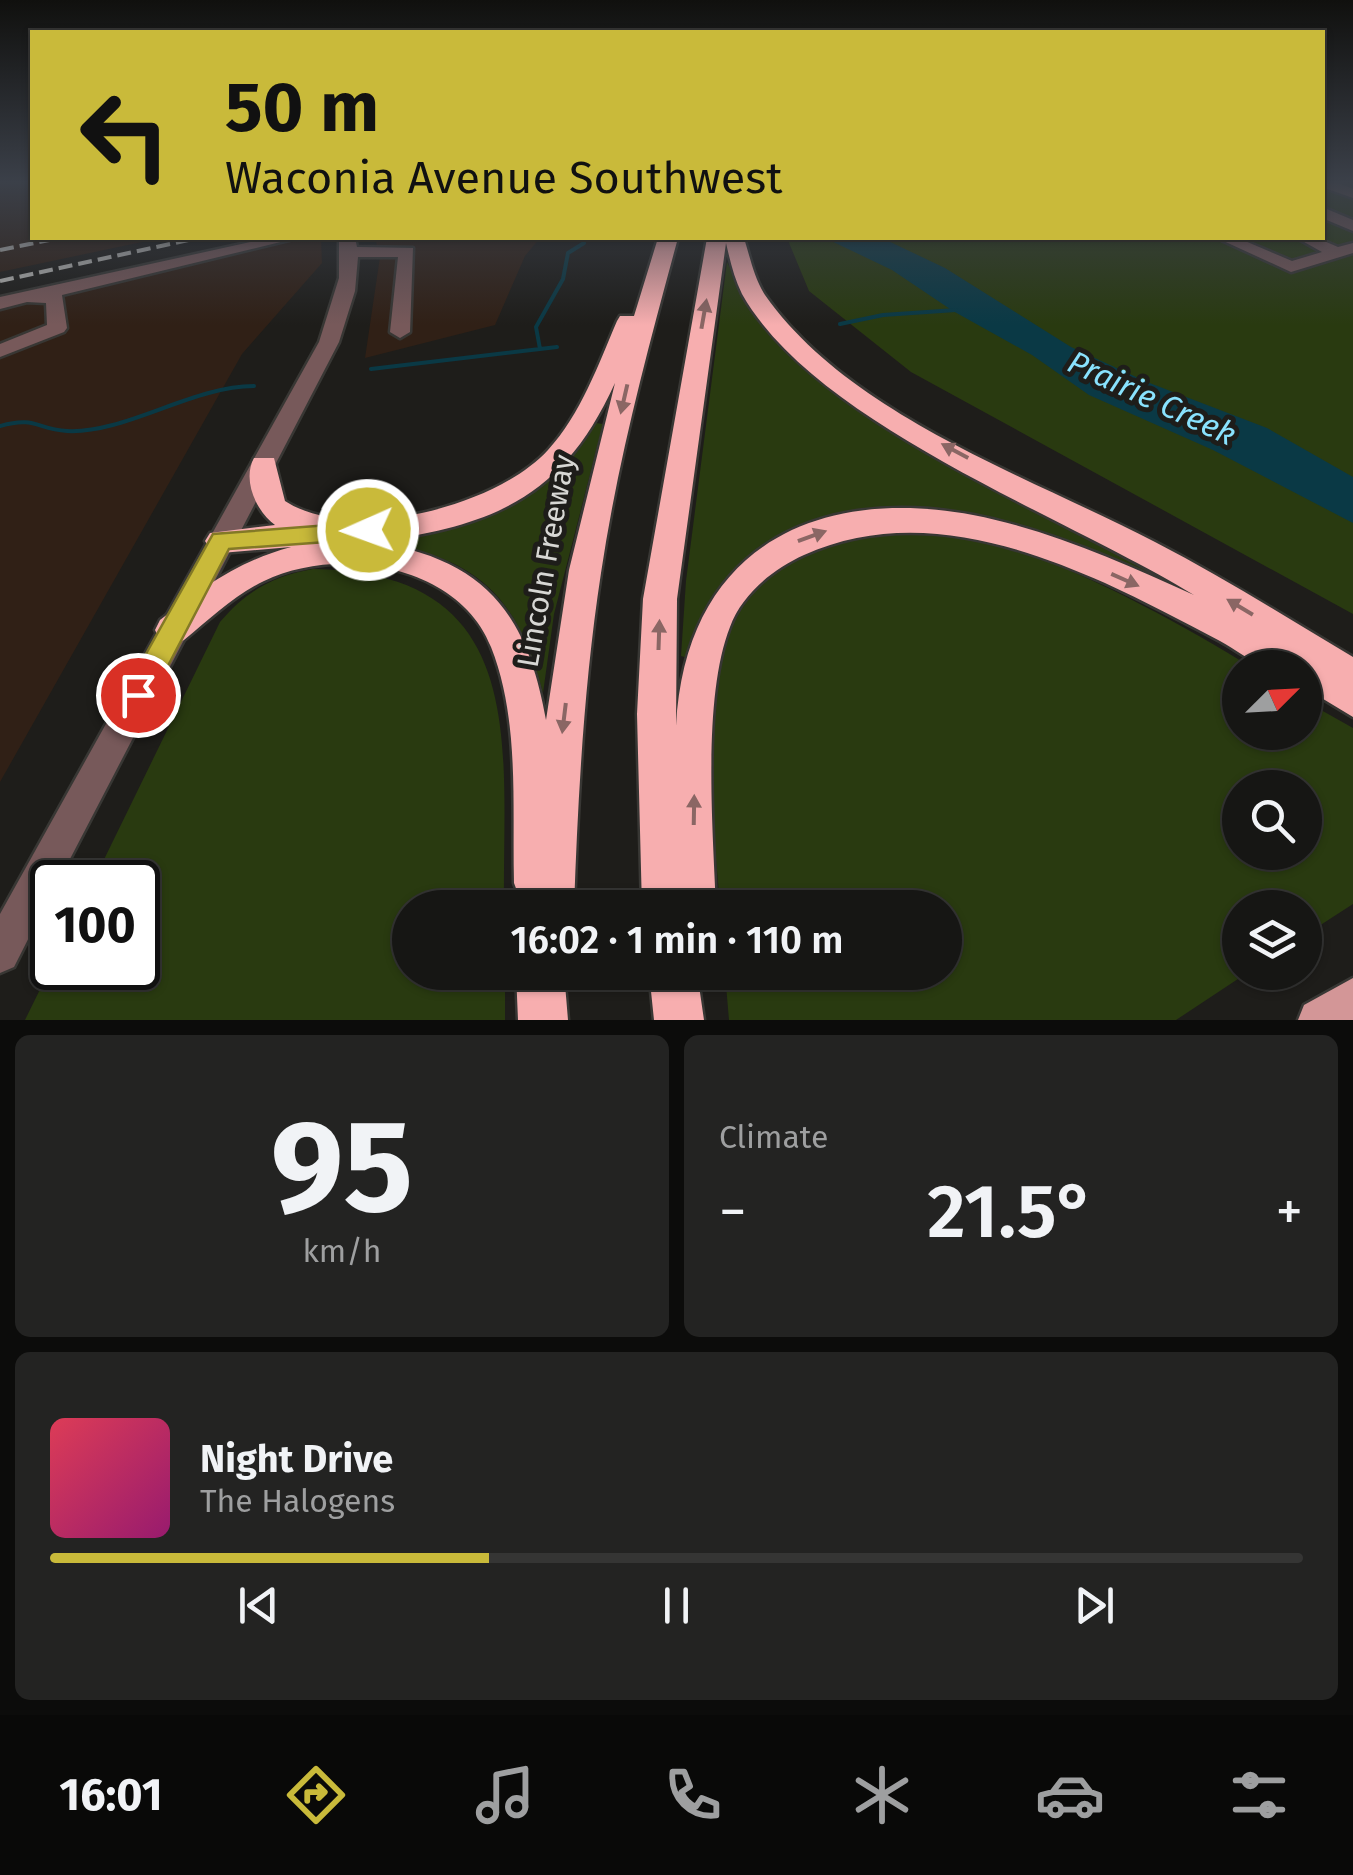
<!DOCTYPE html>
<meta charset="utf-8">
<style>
body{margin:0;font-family:"Fira Sans",sans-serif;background:#232322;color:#f1f3f6;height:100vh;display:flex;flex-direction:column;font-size:38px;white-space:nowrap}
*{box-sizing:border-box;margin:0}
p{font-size:32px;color:#9e9fa0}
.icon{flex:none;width:55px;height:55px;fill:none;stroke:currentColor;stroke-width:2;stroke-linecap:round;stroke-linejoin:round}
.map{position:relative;height:1020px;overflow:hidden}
.details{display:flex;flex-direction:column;gap:15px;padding:15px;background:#0c0c0b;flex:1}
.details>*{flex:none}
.hud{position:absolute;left:30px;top:30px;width:1295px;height:210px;border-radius:0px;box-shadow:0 2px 8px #0004,0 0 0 2px #353534;background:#c9ba3a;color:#111;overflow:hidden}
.needle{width:65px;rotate:66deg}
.buttons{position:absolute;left:1222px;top:650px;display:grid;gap:20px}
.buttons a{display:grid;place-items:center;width:100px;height:100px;border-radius:50%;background:#161614;box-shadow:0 2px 8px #0004,0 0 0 2px #353534;font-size:50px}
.speed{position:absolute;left:30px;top:860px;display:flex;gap:20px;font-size:50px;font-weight:700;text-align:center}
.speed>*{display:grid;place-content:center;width:130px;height:130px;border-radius:50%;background:#161614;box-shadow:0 2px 8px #0004,0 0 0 2px #353534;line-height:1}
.speed .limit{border:5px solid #111;border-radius:15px;background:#fff;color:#111}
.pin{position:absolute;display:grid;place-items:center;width:85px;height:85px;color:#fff;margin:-42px;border:5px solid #fff;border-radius:50%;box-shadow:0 2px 10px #0007}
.me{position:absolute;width:110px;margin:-55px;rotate:268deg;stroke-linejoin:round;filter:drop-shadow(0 0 8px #0008)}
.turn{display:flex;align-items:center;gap:35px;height:210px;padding:0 30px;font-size:45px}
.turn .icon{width:130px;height:130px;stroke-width:2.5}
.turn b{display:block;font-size:70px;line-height:85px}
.big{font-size:75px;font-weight:600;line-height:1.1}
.details .widget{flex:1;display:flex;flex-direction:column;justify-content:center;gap:15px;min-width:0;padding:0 35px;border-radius:15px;background:#232322}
.details .dial{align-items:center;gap:0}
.dial b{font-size:130px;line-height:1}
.song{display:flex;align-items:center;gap:30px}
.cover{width:120px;height:120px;border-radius:15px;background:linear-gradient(135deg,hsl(350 70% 55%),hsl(320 70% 35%))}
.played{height:10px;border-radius:5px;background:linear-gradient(90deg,#c9ba3a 35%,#353534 35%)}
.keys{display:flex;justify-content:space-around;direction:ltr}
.heat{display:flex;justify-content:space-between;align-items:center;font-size:55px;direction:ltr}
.details .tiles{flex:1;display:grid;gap:15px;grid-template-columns:1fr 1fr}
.widget:last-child{grid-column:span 2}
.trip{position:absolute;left:392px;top:890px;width:570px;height:100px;border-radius:50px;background:#161614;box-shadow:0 2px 8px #0004,0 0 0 2px #353534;font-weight:600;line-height:100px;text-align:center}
.dock{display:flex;height:160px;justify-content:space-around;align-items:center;background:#090908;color:#9e9fa0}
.dock .icon{width:70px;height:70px}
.dock .on{color:#c9ba3a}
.dock b{font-size:45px;color:#f1f3f6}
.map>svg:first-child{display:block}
.industrial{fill:#302016}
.green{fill:#293a10;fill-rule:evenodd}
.water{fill:#0a3945}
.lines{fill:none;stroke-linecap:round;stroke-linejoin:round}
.stream{stroke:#0a3945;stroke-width:4}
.minor-casing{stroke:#383734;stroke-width:5}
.major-casing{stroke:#383734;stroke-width:5}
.highway-casing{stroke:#383734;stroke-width:5}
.minor{fill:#77595a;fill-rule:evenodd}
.major{fill:#d39697;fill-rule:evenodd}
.highway{fill:#f7aeaf;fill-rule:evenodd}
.rail{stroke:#b6b6b3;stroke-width:4;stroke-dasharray:14 6;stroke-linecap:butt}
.oneway{fill:#8a6664}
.route{fill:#c9ba3a;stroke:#837926;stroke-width:2.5}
.labels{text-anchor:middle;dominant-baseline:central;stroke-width:10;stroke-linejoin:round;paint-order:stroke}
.street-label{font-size:30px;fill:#d7d7d4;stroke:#1e1d1a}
.water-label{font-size:32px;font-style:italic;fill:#89e2fe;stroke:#1e1d1a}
</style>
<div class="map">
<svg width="1353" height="1020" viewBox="0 0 1353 1020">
<rect width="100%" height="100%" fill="#1e1d1a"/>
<path class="industrial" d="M0 183H32V238H161L0 272Z
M259 238H321L322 263 242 354 0 782V296Z
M375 238H540L525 256 495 325 365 358 380 257Z"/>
<path class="green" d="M1323 183H1353V614L911 372 809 291 787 238H1322Z
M727 262 743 294 828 384 1237 615C1101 558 902 445 762 549 717 583 701 602 688 658L681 656 686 581Z
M596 423 603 424 554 614 543 693C518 597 478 558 379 542 464 532 553 501 596 423Z
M886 531C917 532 948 532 978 539 1057 555 1182 624 1251 667L1240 668V732H1305V701L1353 728V904L1305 935V908H1240V972L1247 973 1176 1020H729L725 973 945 972V908H720C713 793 675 624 798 557 825 542 857 537 886 531ZM1240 788H1305V852H1240Z
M313 569C533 572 502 747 504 907L410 908V972L505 973V1020H25L52 965 138 968V882H93L220 622C246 591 273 576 313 569Z"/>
<path class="water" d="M825 238 884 239 945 268 1071 347 1147 382 1267 428 1353 477V523L1213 450 1089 395 1032 355 953 311 892 270Z"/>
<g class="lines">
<path class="stream" d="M840 324 883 315 956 310
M540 349 536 327 563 279 568 253 584 243 582 238
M371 369 557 347
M0 426C36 416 36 429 67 431 125 434 192 386 254 386"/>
<g class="minor-casing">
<path id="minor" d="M1322 183H1338L1353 189V198L1322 187Z
M1322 207 1353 220V231L1322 218Z
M269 238H297L62 295 67 328 64 332 0 357V344L47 325 46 303 27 302 0 309V297Z
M339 238H355L357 247 413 248 410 332 400 338 390 332 398 257H358L355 291 339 342 58 882H52V892L14 967 0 973V914L319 342 339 278Z
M1217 238H1238L1292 261 1322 252 1297 238H1317L1338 247 1353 243V253L1291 272Z"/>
</g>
<g class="major-casing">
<path id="major" d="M1353 978V1020H1298L1304 1005Z"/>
</g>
<g class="highway-casing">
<path id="highway" d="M658 238H678C648 348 618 459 601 573 584 684 578 796 574 908H528L529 902 520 899 514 883C512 806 520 720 491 647 459 564 337 545 264 581 234 595 210 619 184 640L172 645 160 640 155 630 160 620C203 587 239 561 291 547L221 553 210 549 205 541 210 533 275 525C256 511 242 480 254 458H274L285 501C351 544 496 507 548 450 581 414 598 365 617 321L620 316H634ZM615 383 569 570 546 720C527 613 485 560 375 542 496 525 563 497 615 383Z
M707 238H744C750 257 754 278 765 295 849 415 1028 476 1155 542 1223 577 1287 618 1353 657V717L1305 688V668C1294 668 1278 670 1267 667 1251 662 1235 649 1220 641 1182 621 1144 601 1105 583 1009 540 903 510 804 555 773 569 742 594 730 627 702 698 713 830 716 908H642L637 714 643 599ZM726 243C730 260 734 278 742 294 816 425 1065 516 1194 595 1123 563 1050 530 973 515 811 485 685 552 676 726L677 599Z
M516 972H564L568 1020H518Z
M649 972H697L704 1020H654Z"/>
</g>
<use href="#minor" class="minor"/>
<use href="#major" class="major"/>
<use href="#highway" class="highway"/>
<path class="rail" d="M0 250 60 238
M0 281 198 238"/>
</g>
<defs><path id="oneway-solid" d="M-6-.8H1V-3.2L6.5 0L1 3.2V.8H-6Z" transform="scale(2.5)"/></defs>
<g class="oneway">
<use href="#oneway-solid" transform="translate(704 314) rotate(-80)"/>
<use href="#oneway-solid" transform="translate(624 399) rotate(103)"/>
<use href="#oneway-solid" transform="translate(955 451) rotate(-152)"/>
<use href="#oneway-solid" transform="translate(812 536) rotate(-20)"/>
<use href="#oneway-solid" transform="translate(1125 580) rotate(24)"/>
<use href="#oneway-solid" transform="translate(1240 607) rotate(-149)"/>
<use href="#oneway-solid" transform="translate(659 635) rotate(-88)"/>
<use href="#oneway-solid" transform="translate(564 718) rotate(97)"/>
<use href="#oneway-solid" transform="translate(694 810) rotate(-89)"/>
</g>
<linearGradient id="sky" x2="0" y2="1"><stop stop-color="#10100e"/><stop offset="0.56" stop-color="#3b4049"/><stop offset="1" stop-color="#3b4049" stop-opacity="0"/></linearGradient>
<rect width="1353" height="325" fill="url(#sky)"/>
<path class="route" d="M368 522 380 530 368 539 229 549 148 704 138 707 128 704 124 695 128 686 213 534Z"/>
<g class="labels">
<g class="street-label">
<text transform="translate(546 561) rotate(-80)">Lincoln Freeway</text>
</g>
<g class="water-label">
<text transform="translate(1152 398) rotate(25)">Prairie Creek</text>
</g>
</g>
</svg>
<div class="buttons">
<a><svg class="needle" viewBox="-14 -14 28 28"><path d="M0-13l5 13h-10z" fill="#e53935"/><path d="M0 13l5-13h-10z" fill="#9e9fa0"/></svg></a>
<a><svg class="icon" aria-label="search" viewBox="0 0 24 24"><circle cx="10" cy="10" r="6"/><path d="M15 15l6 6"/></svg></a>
<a><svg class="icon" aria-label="layers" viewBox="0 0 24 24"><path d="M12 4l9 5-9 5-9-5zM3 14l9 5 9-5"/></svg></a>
</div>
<div class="speed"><div class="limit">100</div></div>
<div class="pin" style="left:138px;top:695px;background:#d93025"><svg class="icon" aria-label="arrive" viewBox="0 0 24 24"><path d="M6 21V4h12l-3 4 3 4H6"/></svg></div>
<svg class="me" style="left:368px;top:530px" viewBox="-20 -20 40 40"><circle r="17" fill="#c9ba3a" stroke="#fff" stroke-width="3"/><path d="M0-11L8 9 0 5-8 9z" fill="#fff"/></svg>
<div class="trip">16:02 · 1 min · 110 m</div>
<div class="hud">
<div class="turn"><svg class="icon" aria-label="left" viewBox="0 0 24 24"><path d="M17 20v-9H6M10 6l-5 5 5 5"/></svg><div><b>50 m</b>Waconia Avenue Southwest</div></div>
</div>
</div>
<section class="details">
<div class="tiles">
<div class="widget dial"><b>95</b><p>km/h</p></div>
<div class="widget"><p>Climate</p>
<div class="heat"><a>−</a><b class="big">21.5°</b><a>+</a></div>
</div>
<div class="widget">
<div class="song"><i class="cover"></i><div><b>Night Drive</b><p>The Halogens</p></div></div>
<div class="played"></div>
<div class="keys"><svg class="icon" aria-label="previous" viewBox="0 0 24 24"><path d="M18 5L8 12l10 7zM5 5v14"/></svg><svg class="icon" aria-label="pause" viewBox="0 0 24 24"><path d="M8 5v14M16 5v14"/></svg><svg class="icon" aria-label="next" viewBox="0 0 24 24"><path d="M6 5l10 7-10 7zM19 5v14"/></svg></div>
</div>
</div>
</section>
<nav class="dock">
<b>16:01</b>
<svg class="icon on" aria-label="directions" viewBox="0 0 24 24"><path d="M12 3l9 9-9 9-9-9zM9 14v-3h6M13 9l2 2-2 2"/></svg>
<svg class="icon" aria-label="music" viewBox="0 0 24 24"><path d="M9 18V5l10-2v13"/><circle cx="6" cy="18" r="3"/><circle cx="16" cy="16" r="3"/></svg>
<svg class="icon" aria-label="phone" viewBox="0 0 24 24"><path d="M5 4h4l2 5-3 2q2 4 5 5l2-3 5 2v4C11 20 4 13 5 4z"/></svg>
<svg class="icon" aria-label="climate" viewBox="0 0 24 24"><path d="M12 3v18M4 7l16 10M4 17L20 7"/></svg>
<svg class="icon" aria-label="car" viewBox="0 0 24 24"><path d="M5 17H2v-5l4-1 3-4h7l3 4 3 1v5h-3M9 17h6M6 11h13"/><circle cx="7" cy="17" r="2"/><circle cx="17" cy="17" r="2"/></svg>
<svg class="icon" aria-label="filters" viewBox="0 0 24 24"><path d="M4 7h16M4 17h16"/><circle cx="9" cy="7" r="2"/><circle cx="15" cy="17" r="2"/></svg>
</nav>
